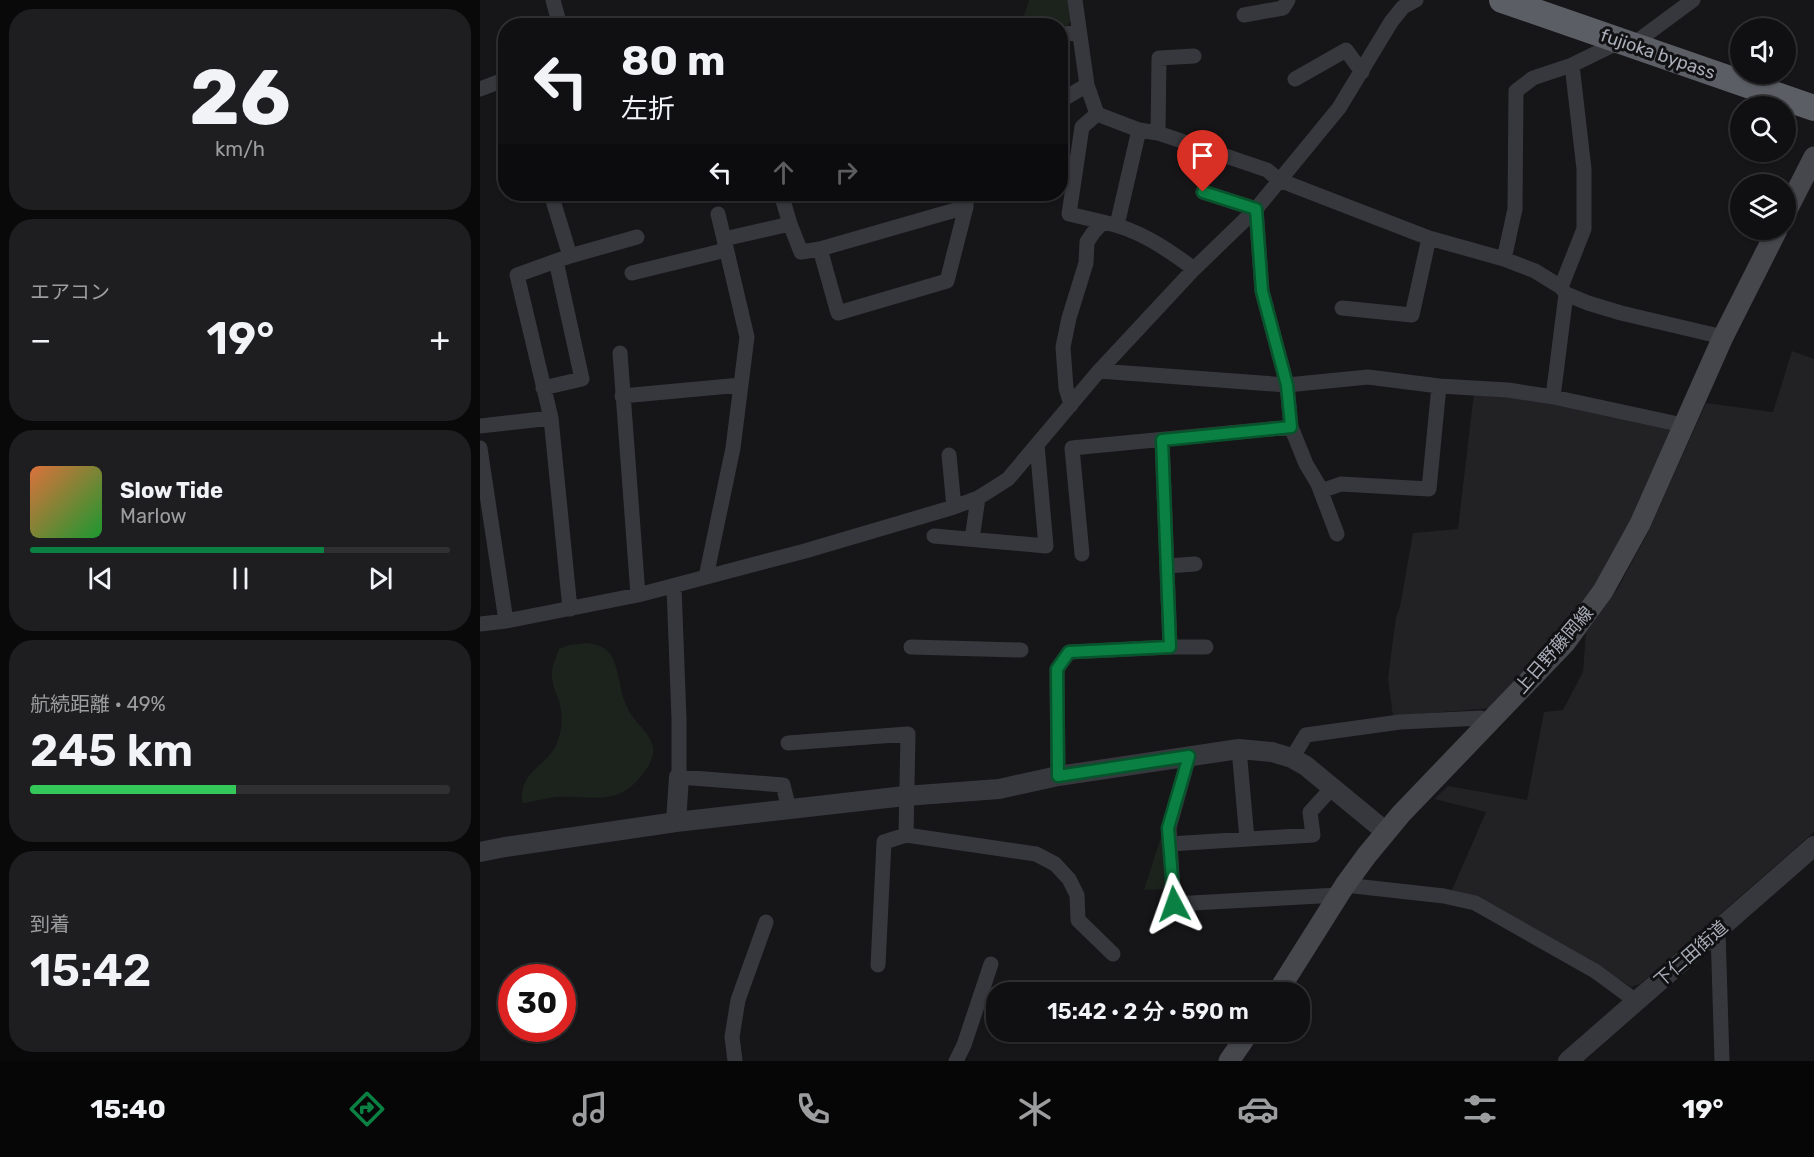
<!DOCTYPE html>
<html lang="ja">
<meta charset="utf-8">
<style>
body{margin:0;font-family:Rubik,"Noto Sans JP",sans-serif;background:#1e1e20;color:#f1f3f6;height:100vh;display:flex;flex-direction:column;font-size:22px;white-space:nowrap}
*{box-sizing:border-box;margin:0}
p{font-size:20px;color:#9c9d9f}
.icon{flex:none;width:33px;height:33px;fill:none;stroke:currentColor;stroke-width:2;stroke-linecap:round;stroke-linejoin:round}
.map{position:relative;flex:1;overflow:hidden}
.panel{display:flex;flex-direction:column;gap:9px;padding:9px;background:#09090a;width:480px}
.panel>*{flex:none}
.top-card{position:absolute;left:18px;top:18px;width:570px;height:183px;border-radius:24px;box-shadow:0 2px 4px #0004,0 0 0 2px #303032;background:#101012;color:#f1f3f6;overflow:hidden}
.controls{position:absolute;left:1250px;top:18px;display:grid;gap:12px}
.controls a{display:grid;place-items:center;width:66px;height:66px;border-radius:50%;background:#101012;box-shadow:0 2px 4px #0004,0 0 0 2px #303032;font-size:30px}
.speed{position:absolute;left:18px;top:964px;display:flex;gap:12px;font-size:30px;font-weight:700;text-align:center}
.speed>*{display:grid;place-content:center;width:78px;height:78px;border-radius:50%;background:#101012;box-shadow:0 2px 4px #0004,0 0 0 2px #303032;line-height:1}
.speed .limit{border:9px solid #d22;background:#fff;color:#111}
.pin{position:absolute;display:grid;place-items:center;width:51px;height:51px;color:#fff;margin:-62px -26px;border-radius:50% 50% 50% 0;rotate:-45deg;box-shadow:0 0 6px #0007}
.pin .icon{rotate:45deg}
.me{position:absolute;width:66px;margin:-33px;rotate:356deg;stroke-linejoin:round;filter:drop-shadow(0 0 4px #0008)}
.turn{display:flex;align-items:center;gap:21px;height:126px;padding:0 24px;font-size:27px}
.turn .icon{width:78px;height:78px;stroke-width:2.5}
.turn b{display:block;font-size:42px;line-height:51px}
.lanes{display:flex;align-items:center;height:57px;padding:0 24px;background:#0003;justify-content:center;gap:30px;direction:ltr}
.lanes .off{opacity:.35}
.big{font-size:45px;font-weight:600;line-height:1.1}
.panel .widget{flex:1;display:flex;flex-direction:column;justify-content:center;gap:9px;min-width:0;padding:0 21px;border-radius:24px;background:#1e1e20}
.panel .dial{align-items:center;gap:0}
.dial b{font-size:78px;line-height:1}
.song{display:flex;align-items:center;gap:18px}
.cover{width:72px;height:72px;border-radius:9px;background:linear-gradient(135deg,hsl(20 70% 55%),hsl(130 70% 35%))}
.played{height:6px;border-radius:3px;background:linear-gradient(90deg,#0b8043 70%,#303032 70%)}
.keys{display:flex;justify-content:space-around;direction:ltr}
.heat{display:flex;justify-content:space-between;align-items:center;font-size:33px;direction:ltr}
.charge{height:9px;border-radius:4px;background:linear-gradient(90deg,#34c759 49%,#303032 0)}
.trip{position:absolute;left:506px;top:982px;width:324px;height:60px;border-radius:24px;background:#101012;box-shadow:0 2px 4px #0004,0 0 0 2px #303032;font-weight:600;line-height:60px;text-align:center}
.tab-bar{display:flex;height:96px;justify-content:space-around;align-items:center;background:#060607;color:#9c9d9f}
.tab-bar .icon{width:42px;height:42px}
.tab-bar .current{color:#0b8043}
.tab-bar b{font-size:27px;color:#f1f3f6}
main{display:flex;flex:1;min-height:0}
.map>svg:first-child{display:block}
.built{fill:#222225}
.green{fill:#1c231d}
.lines{fill:none;stroke-linecap:round;stroke-linejoin:round}
.minor{stroke:#37383d;stroke-width:15}
.tertiary{stroke:#37383d;stroke-width:20}
.secondary{stroke:#45474d;stroke-width:21}
.trunk{stroke:#5b5e65;stroke-width:26}
.route-casing{stroke:#07532c;stroke-width:15}
.route{stroke:#0b8043;stroke-width:10}
.labels{text-anchor:middle;dominant-baseline:central;stroke-width:6;stroke-linejoin:round;paint-order:stroke}
.street-label{font-size:18px;fill:#a8adb8;stroke:#111113}
</style>
<main>
<section class="panel">
<div class="widget dial"><b>26</b><p>km/h</p></div>
<div class="widget"><p>エアコン</p>
<div class="heat"><a>−</a><b class="big">19°</b><a>+</a></div>
</div>
<div class="widget">
<div class="song"><i class="cover"></i><div><b>Slow Tide</b><p>Marlow</p></div></div>
<div class="played"></div>
<div class="keys"><svg class="icon" aria-label="previous" viewBox="0 0 24 24"><path d="M18 5L8 12l10 7zM5 5v14"/></svg><svg class="icon" aria-label="pause" viewBox="0 0 24 24"><path d="M8 5v14M16 5v14"/></svg><svg class="icon" aria-label="next" viewBox="0 0 24 24"><path d="M6 5l10 7-10 7zM19 5v14"/></svg></div>
</div>
<div class="widget"><p>航続距離 · 49%</p><b class="big">245 km</b><div class="charge"></div></div>
<div class="widget"><p>到着</p><b class="big">15:42</b></div>
</section>
<div class="map">
<svg width="1334" height="1061" viewBox="0 0 1334 1061">
<rect width="100%" height="100%" fill="#161618"/>
<path class="built" d="M1312 351 1334 359V832L1160 984 1151 987 1109 960 972 890 1006 812 954 799 968 786 1047 800 1064 712 1083 710 1103 672 1106 633 1138 588 1169 530 1226 403 1293 412Z
M994 393 1033 397 1193 428 1166 491 1123 577 1078 635 1013 708 913 716 908 678 916 617 920 607 933 533 978 529Z"/>
<path class="green" d="M549 0H589L590 22 585 29H581L580 26H541Z
M107 643C134 646 135 662 140 684 141 692 144 700 147 707 153 722 168 730 173 746 175 754 170 764 165 771 139 808 114 795 77 797 66 798 55 801 45 803L42 802C40 767 69 768 78 740 83 726 83 712 78 698 75 690 71 680 72 671 73 664 77 656 79 649L89 645Z
M683 831 687 889 664 890Z"/>
<g class="lines">
<path class="minor" d="M73 0 80 26
M595 0 607 85 617 114 659 130 678 133 787 170 799 180 949 238 1024 259 1055 271 1081 287 1086 294 1108 303 1141 313 1243 337
M764 15 803 8 808 0
M580 35 599 32
M1152 45 1213 0
M1092 65 1141 41
M815 79 866 50 882 72
M0 89 26 79
M580 101 607 85
M617 114 602 127 589 214 623 222
M678 133 679 58 714 56
M723 192 776 209 782 291 807 385 811 427 826 464 838 484 857 534
M238 214 244 239
M310 224 321 252 340 249 358 313 467 281 486 207V194
M637 225 659 130
M340 249 486 207
M90 256 157 237
M1024 259 1035 209 1036 91 1053 78 1092 65 1104 169V229L1081 287
M152 273 246 250
M862 308 932 315 949 238
M140 353 158 595
M619 371 807 385 888 377 959 386 1028 390 1073 397 1203 425
M63 388 102 379 76 261
M142 396 261 385
M1073 397 1086 294
M591 405 586 388 583 347 589 318 606 263 607 242 613 233 623 222C658 229 686 248 714 269
M71 418 37 275 90 256 71 194
M0 426 71 418 90 609
M0 448 26 621
M469 455 474 507
M841 491 861 484 949 489 959 386
M454 536 566 546 557 445
M492 539 498 498
M602 554 592 448 811 427
M687 566 715 564
M226 577 253 448 267 337 244 239 310 224 301 194
M194 587 199 719V777L303 785 309 809
M0 624 26 621 158 595 325 551 474 507 498 498 528 479 619 371 714 269 776 209 859 108 911 22 923 7 936 0
M431 647 541 650
M690 647H726
M308 743 428 734 426 835 556 854 575 864 589 879 597 895 598 920 633 954
M759 749 767 839
M709 756 689 828 694 904 858 895
M812 758 826 735 920 722 1001 718 1008 722
M578 776 577 669 589 652 690 647 682 440
M690 844 833 835 830 812 852 788
M865 885 964 896 995 903 1115 971 1156 1001
M1238 931 1242 1061
M398 965 404 842 426 835
M255 1061 252 1037 258 1000 286 922
M476 1061 484 1045 511 964"/>
<path class="tertiary" d="M196 822 425 796 519 789 578 776 759 749 792 752 812 758 826 766 906 832
M0 852 25 847 196 822 199 777
M1088 1061 1334 846"/>
<path class="secondary" d="M1305 214 1334 157
M797 993 865 885 887 855 921 814 1085 643 1123 591 1160 524 1243 337 1297 230
M749 1061 769 1032"/>
<path class="trunk" d="M1022 0 1334 108"/>
</g>
<g class="lines">
<g class="route-casing">
<path id="route" d="M694 904 688 828 709 756 578 776 577 669 589 652 690 647 682 440 811 427 807 385 782 291 776 209 723 192"/>
</g>
<use href="#route" class="route"/>
</g>
<g class="labels">
<g class="street-label">
<text transform="translate(1178 54) rotate(19)">fujioka bypass</text>
<text transform="translate(1074 650) rotate(-49)">上日野藤岡線</text>
<text transform="translate(1211 954) rotate(-41)">下仁田街道</text>
</g>
</g>
</svg>
<div class="controls">
<a><svg class="icon" aria-label="sound" viewBox="0 0 24 24"><path d="M4 9h4l5-4v14l-5-4H4zM17 9q2 3 0 6"/></svg></a>
<a><svg class="icon" aria-label="search" viewBox="0 0 24 24"><circle cx="10" cy="10" r="6"/><path d="M15 15l6 6"/></svg></a>
<a><svg class="icon" aria-label="layers" viewBox="0 0 24 24"><path d="M12 4l9 5-9 5-9-5zM3 14l9 5 9-5"/></svg></a>
</div>
<div class="speed"><div class="limit">30</div></div>
<div class="pin" style="left:723px;top:192px;background:#d93025"><svg class="icon" aria-label="arrive" viewBox="0 0 24 24"><path d="M6 21V4h12l-3 4 3 4H6"/></svg></div>
<svg class="me" style="left:694px;top:904px" viewBox="-20 -20 40 40"><path d="M0-17L14 15 0 8-14 15z" fill="#0b8043" stroke="#fff" stroke-width="4"/></svg>
<div class="trip">15:42 · 2 分 · 590 m</div>
<div class="top-card">
<div class="turn"><svg class="icon" aria-label="left" viewBox="0 0 24 24"><path d="M17 20v-9H6M10 6l-5 5 5 5"/></svg><div><b>80 m</b>左折</div></div>
<div class="lanes"><svg class="icon" aria-label="left" viewBox="0 0 24 24"><path d="M17 20v-9H6M10 6l-5 5 5 5"/></svg><svg class="icon off" aria-label="ahead" viewBox="0 0 24 24"><path d="M12 20V5M6 11l6-6 6 6"/></svg><svg class="icon off" aria-label="right" viewBox="0 0 24 24"><path d="M7 20v-9h11M14 6l5 5-5 5"/></svg></div>
</div>
</div>
</main>
<nav class="tab-bar">
<b>15:40</b>
<svg class="icon current" aria-label="directions" viewBox="0 0 24 24"><path d="M12 3l9 9-9 9-9-9zM9 14v-3h6M13 9l2 2-2 2"/></svg>
<svg class="icon" aria-label="music" viewBox="0 0 24 24"><path d="M9 18V5l10-2v13"/><circle cx="6" cy="18" r="3"/><circle cx="16" cy="16" r="3"/></svg>
<svg class="icon" aria-label="phone" viewBox="0 0 24 24"><path d="M5 4h4l2 5-3 2q2 4 5 5l2-3 5 2v4C11 20 4 13 5 4z"/></svg>
<svg class="icon" aria-label="climate" viewBox="0 0 24 24"><path d="M12 3v18M4 7l16 10M4 17L20 7"/></svg>
<svg class="icon" aria-label="car" viewBox="0 0 24 24"><path d="M5 17H2v-5l4-1 3-4h7l3 4 3 1v5h-3M9 17h6M6 11h13"/><circle cx="7" cy="17" r="2"/><circle cx="17" cy="17" r="2"/></svg>
<svg class="icon" aria-label="filters" viewBox="0 0 24 24"><path d="M4 7h16M4 17h16"/><circle cx="9" cy="7" r="2"/><circle cx="15" cy="17" r="2"/></svg>
<b>19°</b>
</nav>
